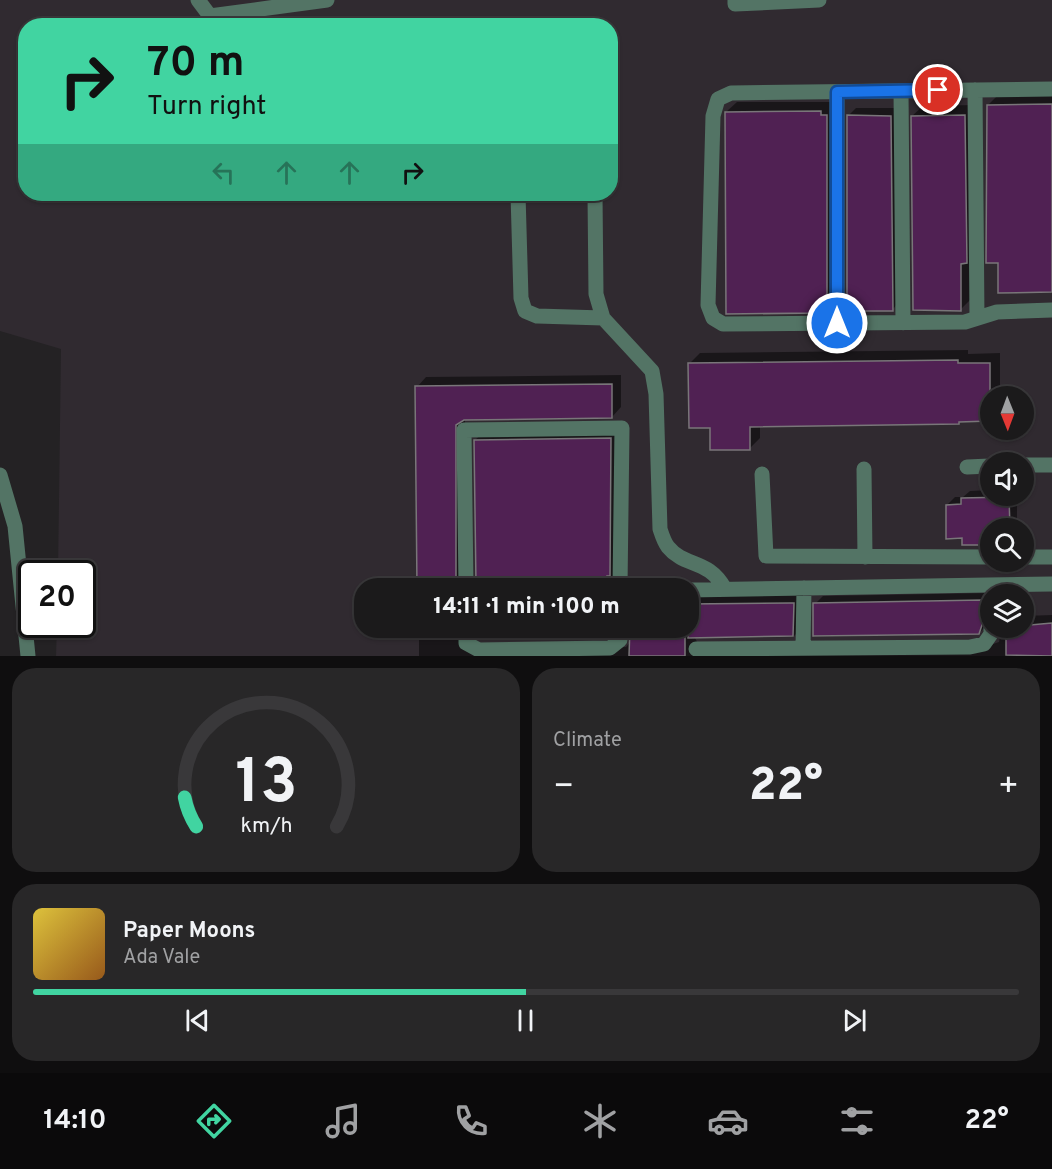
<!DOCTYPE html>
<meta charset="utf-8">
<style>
body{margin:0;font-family:Overpass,sans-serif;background:#282728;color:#f1f3f6;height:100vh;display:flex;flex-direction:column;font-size:22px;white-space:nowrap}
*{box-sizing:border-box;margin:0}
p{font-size:20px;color:#a0a1a3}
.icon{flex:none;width:33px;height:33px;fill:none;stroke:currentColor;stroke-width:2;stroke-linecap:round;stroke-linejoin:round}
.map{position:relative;height:656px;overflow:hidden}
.sheet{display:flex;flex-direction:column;gap:12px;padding:12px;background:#0f0e0f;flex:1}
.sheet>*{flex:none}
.banner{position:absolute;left:18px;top:18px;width:600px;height:183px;border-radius:24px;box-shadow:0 2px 4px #0004,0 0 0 2px #39383a;background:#41d4a1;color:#111;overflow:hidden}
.needle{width:39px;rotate:179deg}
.buttons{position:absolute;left:980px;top:386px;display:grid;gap:12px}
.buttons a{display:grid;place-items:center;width:54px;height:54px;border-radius:50%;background:#1b1a1b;box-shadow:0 2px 4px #0004,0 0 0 2px #39383a;font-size:30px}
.speed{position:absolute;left:18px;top:560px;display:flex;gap:12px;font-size:30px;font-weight:700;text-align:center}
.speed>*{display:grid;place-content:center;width:78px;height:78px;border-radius:50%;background:#1b1a1b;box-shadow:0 2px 4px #0004,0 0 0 2px #39383a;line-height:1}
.speed .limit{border:3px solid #111;border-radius:9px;background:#fff;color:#111}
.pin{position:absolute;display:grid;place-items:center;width:51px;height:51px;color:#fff;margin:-26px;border:3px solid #fff;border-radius:50%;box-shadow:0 2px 6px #0007}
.me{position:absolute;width:66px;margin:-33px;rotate:0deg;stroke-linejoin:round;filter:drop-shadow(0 0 4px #0008)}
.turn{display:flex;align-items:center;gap:21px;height:126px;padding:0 30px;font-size:27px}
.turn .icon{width:78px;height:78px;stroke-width:2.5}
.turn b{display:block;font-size:42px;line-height:51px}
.lanes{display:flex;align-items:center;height:57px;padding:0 30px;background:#0003;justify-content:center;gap:30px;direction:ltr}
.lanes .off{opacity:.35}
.big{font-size:45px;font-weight:800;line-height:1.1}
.sheet .tile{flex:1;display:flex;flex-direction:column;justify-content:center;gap:9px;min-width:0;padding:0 21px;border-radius:24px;background:#282728}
.sheet .dial{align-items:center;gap:0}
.dial svg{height:156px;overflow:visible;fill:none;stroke:#39383a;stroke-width:7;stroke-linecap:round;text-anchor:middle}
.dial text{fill:#f1f3f6;stroke:none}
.song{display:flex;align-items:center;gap:18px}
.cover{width:72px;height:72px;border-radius:9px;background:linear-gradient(135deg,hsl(50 70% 55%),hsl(30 70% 35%))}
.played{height:6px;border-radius:3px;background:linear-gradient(90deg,#41d4a1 50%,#39383a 50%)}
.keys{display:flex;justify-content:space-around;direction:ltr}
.heat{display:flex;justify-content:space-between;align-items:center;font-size:33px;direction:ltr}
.sheet .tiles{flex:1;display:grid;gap:12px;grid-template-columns:1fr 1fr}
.tile:last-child{grid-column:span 2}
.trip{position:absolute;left:354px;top:578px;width:345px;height:60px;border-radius:24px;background:#1b1a1b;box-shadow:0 2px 4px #0004,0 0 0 2px #39383a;font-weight:800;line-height:60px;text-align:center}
.menu{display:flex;height:96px;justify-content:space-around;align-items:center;background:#0b0a0b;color:#a0a1a3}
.menu .icon{width:42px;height:42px}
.menu .active{color:#41d4a1}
.menu b{font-size:27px;color:#f1f3f6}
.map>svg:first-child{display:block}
.built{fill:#302a30;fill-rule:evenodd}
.shadow{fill:#0007}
.building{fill:#502153;stroke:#797679;stroke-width:1.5}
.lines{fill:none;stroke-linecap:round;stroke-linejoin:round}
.minor{stroke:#537465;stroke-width:15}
.route-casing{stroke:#114b97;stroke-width:15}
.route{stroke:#1a73e8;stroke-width:10}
</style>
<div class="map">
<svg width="1052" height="656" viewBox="0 0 1052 656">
<rect width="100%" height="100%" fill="#242224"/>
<path class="built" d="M0 0H1052V656H56L57 624H82V573H58L61 349 0 331ZM26 26H610V194H26ZM990 396H1023V429H990ZM990 462H1023V495H990ZM990 528H1023V561H990ZM364 588H688V627H364ZM990 594H1023V627H990Z"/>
<path class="shadow" d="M1052 94V291L999 261 988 105 998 95Z
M737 102H830L837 299 821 312 726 112Z
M975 105 971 299 961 309 912 116 923 106Z
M856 108H899L900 301 893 309 848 116Z
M968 350V354L1000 353V396H990V420H962L959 423 760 425V438L750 448 712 426 690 363 700 353Z
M621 375V407L612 417 465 419V578L471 588 477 587 475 440 485 431 620 429 621 588H419L417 387 426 377Z
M990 490V495H1017V528H990V543L963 537 947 505 955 497H963L970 491Z
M990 593V613L986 626 978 634 814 637 815 604 823 596Z
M803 594 802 628 793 637 695 638 701 649 981 648 999 642 1002 627H1023V616L1052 615V656H419V627H466L467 639 489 651 626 647 631 641 630 627H688V596Z
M477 627H616L606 637 482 639 477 636Z"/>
<path class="building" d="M1052 104V292L998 293V263H986L987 105Z
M821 111V115H827V311H822V313L726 314 725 112Z
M847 115 891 116 893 311H847Z
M965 115 967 263 961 264V311L913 310 911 116Z
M958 360V363H990V421L959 422V424L750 427V450H710V428H689L688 363Z
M612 384V418L464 420 456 425V588H417L415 386Z
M611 438 610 576H607V581L476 584 474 440Z
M1009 497 1010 528H990V545H962V538L946 539V505L961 504V498Z
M983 600V622L979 634 813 636V603Z
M790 603H794L793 636 688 638V604Z
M1052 623V656L1006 655V627Z
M630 627H685V656H629Z"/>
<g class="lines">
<path class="minor" d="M198 0 210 16 327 0
M735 0V4L819 0
M1052 89 731 93 718 99 713 116 708 305 713 318 723 324 965 322 997 312 1052 310
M975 90 977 318
M901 91 903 323
M837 92V323
M518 194 521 298 525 311 537 316 603 318
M595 194 596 294 603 318 652 371 656 394 660 529C662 535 664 542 668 547 685 568 708 558 725 589
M1023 465H1052
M967 467 990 466
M864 469 865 557
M762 474 766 556 990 557
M0 475 15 526 28 656
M1023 557H1052
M466 588 464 430 622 428 620 588
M688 590 1052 584
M466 627V643L479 650 610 648 620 640V627
M803 648 804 588
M696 649 970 647 984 644 991 634V627"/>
</g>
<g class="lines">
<g class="route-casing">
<path id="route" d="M837 323V92L938 90"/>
</g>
<use href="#route" class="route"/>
</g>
</svg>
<div class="buttons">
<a><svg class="needle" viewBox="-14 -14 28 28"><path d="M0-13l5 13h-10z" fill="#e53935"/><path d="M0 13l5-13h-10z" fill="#a0a1a3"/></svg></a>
<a><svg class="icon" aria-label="sound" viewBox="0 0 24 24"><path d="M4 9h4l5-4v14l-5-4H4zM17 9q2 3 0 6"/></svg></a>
<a><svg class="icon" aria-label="search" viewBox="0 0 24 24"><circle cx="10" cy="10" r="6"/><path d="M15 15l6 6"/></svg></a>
<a><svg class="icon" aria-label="layers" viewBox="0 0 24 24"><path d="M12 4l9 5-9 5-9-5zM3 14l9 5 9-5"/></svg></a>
</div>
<div class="speed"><div class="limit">20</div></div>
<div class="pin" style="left:938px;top:90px;background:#d93025"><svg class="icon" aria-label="arrive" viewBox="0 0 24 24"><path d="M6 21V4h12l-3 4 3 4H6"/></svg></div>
<svg class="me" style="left:837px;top:323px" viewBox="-20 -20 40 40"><circle r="17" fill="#1a73e8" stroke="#fff" stroke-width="3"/><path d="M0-11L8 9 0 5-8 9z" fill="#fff"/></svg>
<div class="trip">14:11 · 1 min · 100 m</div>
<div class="banner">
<div class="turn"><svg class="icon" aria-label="right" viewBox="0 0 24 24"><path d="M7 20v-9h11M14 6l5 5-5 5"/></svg><div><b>70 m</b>Turn right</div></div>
<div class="lanes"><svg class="icon off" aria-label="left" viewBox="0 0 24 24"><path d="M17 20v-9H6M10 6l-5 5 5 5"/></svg><svg class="icon off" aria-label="ahead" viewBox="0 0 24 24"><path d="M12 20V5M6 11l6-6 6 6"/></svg><svg class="icon off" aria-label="ahead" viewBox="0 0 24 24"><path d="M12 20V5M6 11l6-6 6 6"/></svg><svg class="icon" aria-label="right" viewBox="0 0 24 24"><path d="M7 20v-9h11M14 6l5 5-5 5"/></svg></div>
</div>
</div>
<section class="sheet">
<div class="tiles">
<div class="tile dial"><svg viewBox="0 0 100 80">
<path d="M14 69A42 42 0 1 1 86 69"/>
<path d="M14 69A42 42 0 0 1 8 54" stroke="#41d4a1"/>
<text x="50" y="56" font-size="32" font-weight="700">13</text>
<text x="50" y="72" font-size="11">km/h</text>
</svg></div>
<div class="tile"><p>Climate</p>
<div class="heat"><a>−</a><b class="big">22°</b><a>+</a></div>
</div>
<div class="tile">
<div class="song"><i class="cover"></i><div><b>Paper Moons</b><p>Ada Vale</p></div></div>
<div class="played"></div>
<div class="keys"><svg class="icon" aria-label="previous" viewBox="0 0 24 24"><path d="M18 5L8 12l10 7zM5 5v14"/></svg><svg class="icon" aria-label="pause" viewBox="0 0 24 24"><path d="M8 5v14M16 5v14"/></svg><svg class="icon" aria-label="next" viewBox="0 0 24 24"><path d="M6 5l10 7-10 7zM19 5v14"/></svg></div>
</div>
</div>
</section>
<nav class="menu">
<b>14:10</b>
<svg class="icon active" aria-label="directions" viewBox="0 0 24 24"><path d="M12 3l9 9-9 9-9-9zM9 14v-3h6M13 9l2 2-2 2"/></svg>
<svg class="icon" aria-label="music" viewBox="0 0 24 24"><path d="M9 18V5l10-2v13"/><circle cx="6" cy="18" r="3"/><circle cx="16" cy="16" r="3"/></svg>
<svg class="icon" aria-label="phone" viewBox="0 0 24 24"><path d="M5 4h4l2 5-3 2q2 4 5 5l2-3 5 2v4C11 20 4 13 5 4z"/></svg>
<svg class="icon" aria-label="climate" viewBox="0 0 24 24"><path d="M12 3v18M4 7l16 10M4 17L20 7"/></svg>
<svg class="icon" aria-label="car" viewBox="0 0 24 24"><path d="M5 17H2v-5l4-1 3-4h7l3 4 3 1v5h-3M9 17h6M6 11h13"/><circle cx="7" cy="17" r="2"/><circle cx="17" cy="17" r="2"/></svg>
<svg class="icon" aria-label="filters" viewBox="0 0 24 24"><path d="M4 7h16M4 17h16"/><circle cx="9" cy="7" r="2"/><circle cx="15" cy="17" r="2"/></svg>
<b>22°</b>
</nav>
